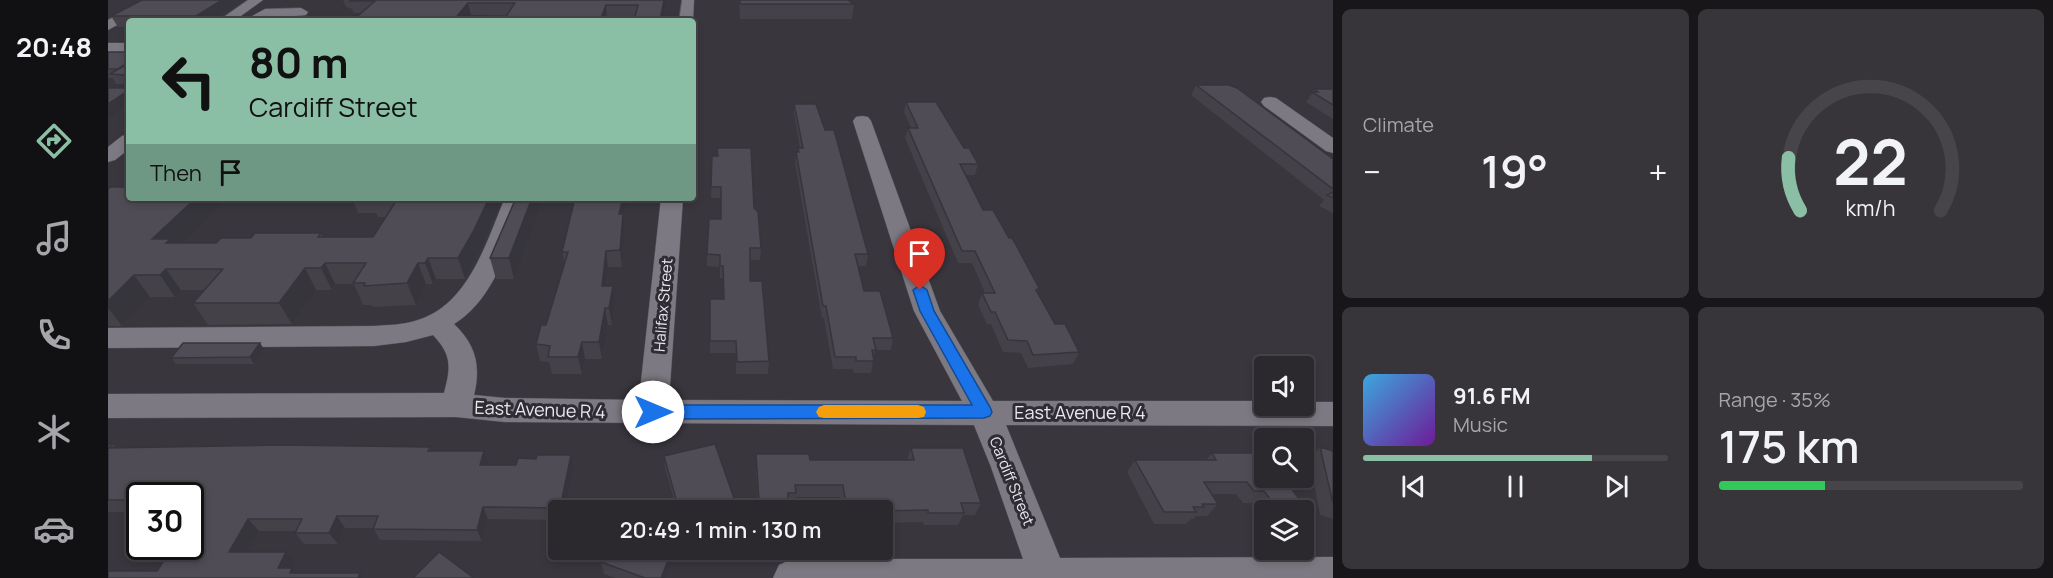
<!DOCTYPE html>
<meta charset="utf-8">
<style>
body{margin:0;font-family:Manrope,sans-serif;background:#37343a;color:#f1f3f6;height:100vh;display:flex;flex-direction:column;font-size:22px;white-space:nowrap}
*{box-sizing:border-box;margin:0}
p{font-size:20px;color:#a6a6aa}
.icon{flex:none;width:33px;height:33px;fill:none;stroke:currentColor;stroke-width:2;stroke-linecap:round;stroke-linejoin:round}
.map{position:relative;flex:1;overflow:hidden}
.sheet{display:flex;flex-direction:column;gap:9px;padding:9px;background:#181619;width:720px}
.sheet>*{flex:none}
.top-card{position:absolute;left:18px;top:18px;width:570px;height:183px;border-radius:6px;box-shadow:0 3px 9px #0003,0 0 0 2px #47444a;background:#8abfa5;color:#111;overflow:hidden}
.controls{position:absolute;left:1146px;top:356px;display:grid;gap:12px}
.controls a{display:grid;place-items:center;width:60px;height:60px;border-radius:6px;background:#2b282e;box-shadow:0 3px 9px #0003,0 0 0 2px #47444a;font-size:30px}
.speed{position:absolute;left:18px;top:482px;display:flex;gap:12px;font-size:30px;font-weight:700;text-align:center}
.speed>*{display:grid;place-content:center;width:78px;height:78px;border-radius:50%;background:#2b282e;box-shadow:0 3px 9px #0003,0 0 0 2px #47444a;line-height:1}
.speed .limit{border:3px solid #111;border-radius:9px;background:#fff;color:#111}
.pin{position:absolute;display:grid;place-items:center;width:51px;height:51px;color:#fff;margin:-62px -26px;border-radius:50% 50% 50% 0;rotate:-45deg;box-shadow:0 0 6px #0007}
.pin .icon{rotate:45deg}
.me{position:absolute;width:66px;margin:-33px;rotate:90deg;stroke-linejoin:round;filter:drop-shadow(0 0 4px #0008)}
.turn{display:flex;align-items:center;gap:21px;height:126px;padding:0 24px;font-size:27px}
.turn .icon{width:78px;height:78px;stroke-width:2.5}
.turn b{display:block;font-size:42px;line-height:51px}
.then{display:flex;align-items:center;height:57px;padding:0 24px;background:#0003;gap:12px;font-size:22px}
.big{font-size:45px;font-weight:600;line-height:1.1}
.sheet .widget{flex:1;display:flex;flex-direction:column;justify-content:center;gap:9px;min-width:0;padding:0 21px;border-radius:9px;background:#37343a}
.sheet .dial{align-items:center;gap:0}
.dial svg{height:156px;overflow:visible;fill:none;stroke:#47444a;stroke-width:7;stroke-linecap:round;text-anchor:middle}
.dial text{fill:#f1f3f6;stroke:none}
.song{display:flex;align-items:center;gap:18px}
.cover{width:72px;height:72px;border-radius:9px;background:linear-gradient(135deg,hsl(200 70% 55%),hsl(280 70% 35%))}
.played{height:6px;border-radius:3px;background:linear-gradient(90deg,#8abfa5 75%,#47444a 75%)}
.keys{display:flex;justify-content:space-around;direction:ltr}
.heat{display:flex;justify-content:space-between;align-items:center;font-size:33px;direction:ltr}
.charge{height:9px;border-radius:4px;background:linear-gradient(90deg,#34c759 35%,#47444a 0)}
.sheet .tiles{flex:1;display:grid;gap:9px;grid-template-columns:repeat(2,1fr)}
.trip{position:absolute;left:440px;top:500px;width:345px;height:60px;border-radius:6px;background:#2b282e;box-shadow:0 3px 9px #0003,0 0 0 2px #47444a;font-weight:600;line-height:60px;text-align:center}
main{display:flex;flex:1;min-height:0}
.tab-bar{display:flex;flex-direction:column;width:108px;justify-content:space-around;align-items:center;background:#111012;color:#a6a6aa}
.tab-bar .icon{width:42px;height:42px}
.tab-bar .selected{color:#8abfa5}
.tab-bar b{font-size:27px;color:#f1f3f6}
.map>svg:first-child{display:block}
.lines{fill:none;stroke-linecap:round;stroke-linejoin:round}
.minor-casing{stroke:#555359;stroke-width:1}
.minor{fill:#7c7982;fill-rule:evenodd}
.wall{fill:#444149}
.shaded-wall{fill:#37353c}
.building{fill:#4f4c55;stroke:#37353c;stroke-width:1.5}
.route{fill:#1a73e8;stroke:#114b97;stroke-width:1.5}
.slow{fill:#f59e0b}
.labels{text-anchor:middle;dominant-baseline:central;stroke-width:6;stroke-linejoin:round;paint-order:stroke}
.street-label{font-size:15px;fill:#eae9ee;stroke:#2f2c34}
.near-street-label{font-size:18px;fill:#eae9ee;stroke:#2f2c34}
</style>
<main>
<nav class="tab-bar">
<b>20:48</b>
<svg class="icon selected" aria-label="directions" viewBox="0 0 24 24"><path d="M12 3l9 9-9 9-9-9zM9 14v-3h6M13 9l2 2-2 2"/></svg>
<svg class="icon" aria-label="music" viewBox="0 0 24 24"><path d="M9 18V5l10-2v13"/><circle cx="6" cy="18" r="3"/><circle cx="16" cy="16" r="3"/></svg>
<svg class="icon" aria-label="phone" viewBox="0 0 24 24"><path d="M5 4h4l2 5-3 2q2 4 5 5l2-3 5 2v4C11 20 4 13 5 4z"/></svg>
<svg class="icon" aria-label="climate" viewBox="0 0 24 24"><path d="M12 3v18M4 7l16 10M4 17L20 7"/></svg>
<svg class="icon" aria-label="car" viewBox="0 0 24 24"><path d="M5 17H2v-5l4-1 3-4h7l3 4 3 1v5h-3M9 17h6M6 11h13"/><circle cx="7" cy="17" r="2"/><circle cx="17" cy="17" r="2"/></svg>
</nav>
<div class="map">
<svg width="1225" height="578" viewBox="0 0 1225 578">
<rect width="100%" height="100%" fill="#39363e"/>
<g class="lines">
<g class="minor-casing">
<path id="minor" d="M39 0H55L0 30V20Z
M140 0H155L126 21H110Z
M574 0H586L585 21H571Z
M193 8 200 12 198 15 135 21 157 9Z
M0 43H21V53H0Z
M1162 97 1168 98 1225 138V153L1218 151 1156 106 1153 102 1156 98Z
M754 116 760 117 763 121 832 311 885 401H1156V405H1196V402H1225V426L898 425 952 558 1225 557V578H665L671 565 684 559H915L883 467 866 425 397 422 348 417 0 418V394L336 393C343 367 344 355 325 335L298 342 266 346 0 348V328L266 326C280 325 294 325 307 321 361 306 378 242 397 198H419C402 241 388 298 346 324 368 345 373 366 366 395L397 398 531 400 553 198H575L561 400 854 401 806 311 745 121 748 117Z
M21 134V149L7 160 0 162V147L14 136Z"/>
</g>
<use href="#minor" class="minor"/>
</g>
<path class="wall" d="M34 0H133V2L103 21H21V27H10L3 16Z
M235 0H559L555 21 527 17 363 15 358 21H244L253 13H246L244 9 238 7Z
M631 0H740L746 4 744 19H632Z
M0 52H21V104L0 119V88H16L17 84H8L5 78H0Z
M1088 85 1225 159V213L1211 206 1216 200 1083 95Z
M1207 89H1225V119L1198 102Z
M798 102 856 148 870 164 867 175H857L875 210 901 238 931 288 929 292 947 324 971 352 965 364 920 368 913 353 895 352 883 324H879L870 305 874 293H877L864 263H850L797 138 800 128H803L796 112Z
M686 104 760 254 758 266H750L756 291 785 338 783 350H767L763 373H746L745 369H725L716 318H714L687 163 688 152H690V148H692L686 114Z
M609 148 646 208 653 248 652 260H642V281L661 361 660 374H628V353H602V299H615V278H612V267L599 266V254L613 219V198H603L604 156H609Z
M0 189 21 198H120L76 243H108L143 238 213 233 215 237H265L278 217H270L268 213H250L244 198H395L372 251 357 279H328L325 284H318L308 305 265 307 264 305H255L246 284H227L224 290H208L184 324 100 325 85 303 96 290H73L67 297H42L14 326H0Z
M408 198 406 279H388L382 258Z
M482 198H520L516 217 517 230 514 267H500L498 286 507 302 504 325H500L494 359H477L474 374H444L441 362 432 361 428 344 438 325 457 263 454 252Z
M156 349 146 364H68L63 358Z
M0 444H4L7 447H322L323 451H376L381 463V465L466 467 457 510H450V520L380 519 374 541 272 540 265 528H237L230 544H196L187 533 188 531H151L139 552 188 563 185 569 188 573 255 578 49 571 65 547H47L46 546H82V495H32V512H0Z
M1212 447 1225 451V519L1212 515 1201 459Z
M803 448 873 503 867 515H855L850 525H816L815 522 774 523V510H734L732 497H688L687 505H680L679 510H650L648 466V454L702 460H799Z
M1104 453 1191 499 1180 510H1156V511H1151L1145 503H1135L1128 494H1103L1110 504 1099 516H1088L1085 519H1083L1078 524H1046L1019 472 1027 460H1098Z
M556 456 628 510H569L557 468Z
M485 549H559V551L563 553 564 564 559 578H508L496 574 493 562 496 557 486 553Z"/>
<path class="shaded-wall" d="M114 0H133V2L103 21H91L88 16Z
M556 0H559L555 21H552Z
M360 3 363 15 358 21H345Z
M498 5 499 17 497 21H492Z
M21 90V104L0 119V104Z
M88 198H120L69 250 44 239Z
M381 198H395L372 251 357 279 350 258Z
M424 198H435L406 279 401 258Z
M515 198H520L516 217 517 230 514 267 512 250 511 214Z
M498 251 500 267 496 302 494 286Z
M320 258 328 279 325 284 317 263Z
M217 263 227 284 224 290 213 268Z
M310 263 318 284 308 305 299 283Z
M197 268 208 290 184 324 171 303Z
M58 269 73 290 67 297 52 275Z
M26 275 42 297 14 326 0 308V301Z
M505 286 507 302 504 325 501 308Z
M497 308 500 325 494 359 491 342Z
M474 342 477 359 474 374 470 357Z
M152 343 156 349 146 364 142 357Z
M376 451 381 463 377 477 372 465Z
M463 455 466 467 457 510H452V508Z
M628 504V510H605Z
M598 505 599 510H579Z
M375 507 380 519 374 541 369 530Z
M229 516 237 528 230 544 221 533Z
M140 519 151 531 132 564 121 552Z
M178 552 188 563 185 569 192 578 170 568Z
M563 553 564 564 559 578H553Z
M252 573 255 578H250Z"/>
<path class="building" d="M34 0H114L88 16H3Z
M242 0H556L552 21H526L530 5H498L492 21H395L407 3H360L345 21H244L267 1H242Z
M632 0H740L746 4H632Z
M0 52H21V62L10 69H0Z
M21 63V90L0 104V88H16L17 75 2 74Z
M1088 85H1121L1129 88 1225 159V189Z
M1207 89H1225V105L1204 92H1210Z
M798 102H828L856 148H861L870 164H852L875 210H885L901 238H904L907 243 931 288 928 290 947 324H957L971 352 925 355 919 341 900 340 887 312H883L874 293H887L867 251H854L800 128H810Z
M686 104H708L717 130H726L760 254H747L756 291H772L785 338H765L768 350H764L766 361H748V357H727L718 306H715L688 152H691L690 148H695Z
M609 148H643L646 208 650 212 653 248H642V281H654L661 361 629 362 628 341H602V299H616L615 266H612V255L599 254 601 219H613V187H603L604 156H610Z
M3 187H21V198H88L44 239H62L58 243H108L113 238H143L147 233H213L210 237H265L290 198H381L366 230 350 258H320L317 263H310L299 283 256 286 257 283H245L258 263H217L213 268H197L171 303H85L115 269H58L52 275H26L0 301V189Z
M1225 192V198L1219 195Z
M408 198H424L401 258H382Z
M482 198H515L511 214H515L512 250 498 251 494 286H505L501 308H497L491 342H474L470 357H440L442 346 428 344 433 325H438L460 252H454L466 202 481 201Z
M75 343H152L142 357 63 358Z
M0 444H4L1 448 171 445 322 447 320 451H376L372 465H408L410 458 428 459 429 455H463L452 508 375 507 369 530 265 529 270 516H229L221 533H187L194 519H140L121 552H178L170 568H184L182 573H252L250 578H0V571H49L66 546H82V495H32V500H0Z
M607 444 628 504 605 510H600L598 505 579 510H571L556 456Z
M1212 447 1225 451V503Z
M803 448H855L873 503H853L856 513H820V510L774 511V510H754L753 504H738L735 485H687L688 493H680V501H651L648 454H701L702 460H806Z
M1104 453H1156V477H1175L1191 499H1162L1156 491H1146L1139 482H1096L1110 504H1094L1096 507H1085L1088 512H1056L1027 460H1108Z
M502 506 514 510H500Z
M500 549H554L563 553 553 578H537L493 562Z
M331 552 366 578H305Z"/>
<path class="route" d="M812 285 819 290 826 311 882 407 884 412 882 416 876 418 545 419 539 417 537 412 539 407 545 405H864L812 311 805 290Z"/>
<path class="slow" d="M716 405H810L816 407 818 412 816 417 810 418H716L711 417 708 412 711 407Z"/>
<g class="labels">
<g class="street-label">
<text transform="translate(555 305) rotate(-85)">Halifax Street</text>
<text transform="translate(904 481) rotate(68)">Cardiff Street</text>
</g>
<g class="near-street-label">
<text transform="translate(432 409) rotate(2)">East Avenue R 4</text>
<text x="972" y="412">East Avenue R 4</text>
</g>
</g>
</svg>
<div class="controls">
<a><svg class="icon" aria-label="sound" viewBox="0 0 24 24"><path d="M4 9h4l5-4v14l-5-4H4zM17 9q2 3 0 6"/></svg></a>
<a><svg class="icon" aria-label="search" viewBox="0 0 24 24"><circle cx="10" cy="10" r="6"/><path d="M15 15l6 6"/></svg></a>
<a><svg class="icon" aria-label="layers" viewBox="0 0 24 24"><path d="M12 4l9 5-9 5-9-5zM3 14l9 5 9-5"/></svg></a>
</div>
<div class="speed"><div class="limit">30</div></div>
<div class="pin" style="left:812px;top:290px;background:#d93025"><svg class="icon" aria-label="arrive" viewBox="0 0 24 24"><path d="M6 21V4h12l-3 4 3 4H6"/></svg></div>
<svg class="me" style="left:545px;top:412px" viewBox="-20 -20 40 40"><circle r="19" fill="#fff"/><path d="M0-13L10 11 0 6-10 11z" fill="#1a73e8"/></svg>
<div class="trip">20:49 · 1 min · 130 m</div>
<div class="top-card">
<div class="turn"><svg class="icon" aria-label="left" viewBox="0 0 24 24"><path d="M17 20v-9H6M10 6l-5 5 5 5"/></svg><div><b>80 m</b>Cardiff Street</div></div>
<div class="then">Then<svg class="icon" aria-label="arrive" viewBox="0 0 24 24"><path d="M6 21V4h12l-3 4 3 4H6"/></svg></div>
</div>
</div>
<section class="sheet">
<div class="tiles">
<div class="widget"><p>Climate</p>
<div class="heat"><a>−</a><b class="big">19°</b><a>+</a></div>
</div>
<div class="widget dial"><svg viewBox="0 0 100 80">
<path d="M14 69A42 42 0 1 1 86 69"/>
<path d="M14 69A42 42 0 0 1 8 42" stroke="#8abfa5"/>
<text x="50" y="56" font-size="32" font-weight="700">22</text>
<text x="50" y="72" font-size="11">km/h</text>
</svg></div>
<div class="widget">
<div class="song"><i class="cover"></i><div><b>91.6 FM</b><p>Music</p></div></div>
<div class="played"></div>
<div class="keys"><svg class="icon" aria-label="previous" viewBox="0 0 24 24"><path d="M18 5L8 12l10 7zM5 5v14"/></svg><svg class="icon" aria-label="pause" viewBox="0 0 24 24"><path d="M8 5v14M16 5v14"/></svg><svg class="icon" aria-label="next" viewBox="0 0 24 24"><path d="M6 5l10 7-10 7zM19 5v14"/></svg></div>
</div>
<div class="widget"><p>Range · 35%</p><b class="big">175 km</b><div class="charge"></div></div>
</div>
</section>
</main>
